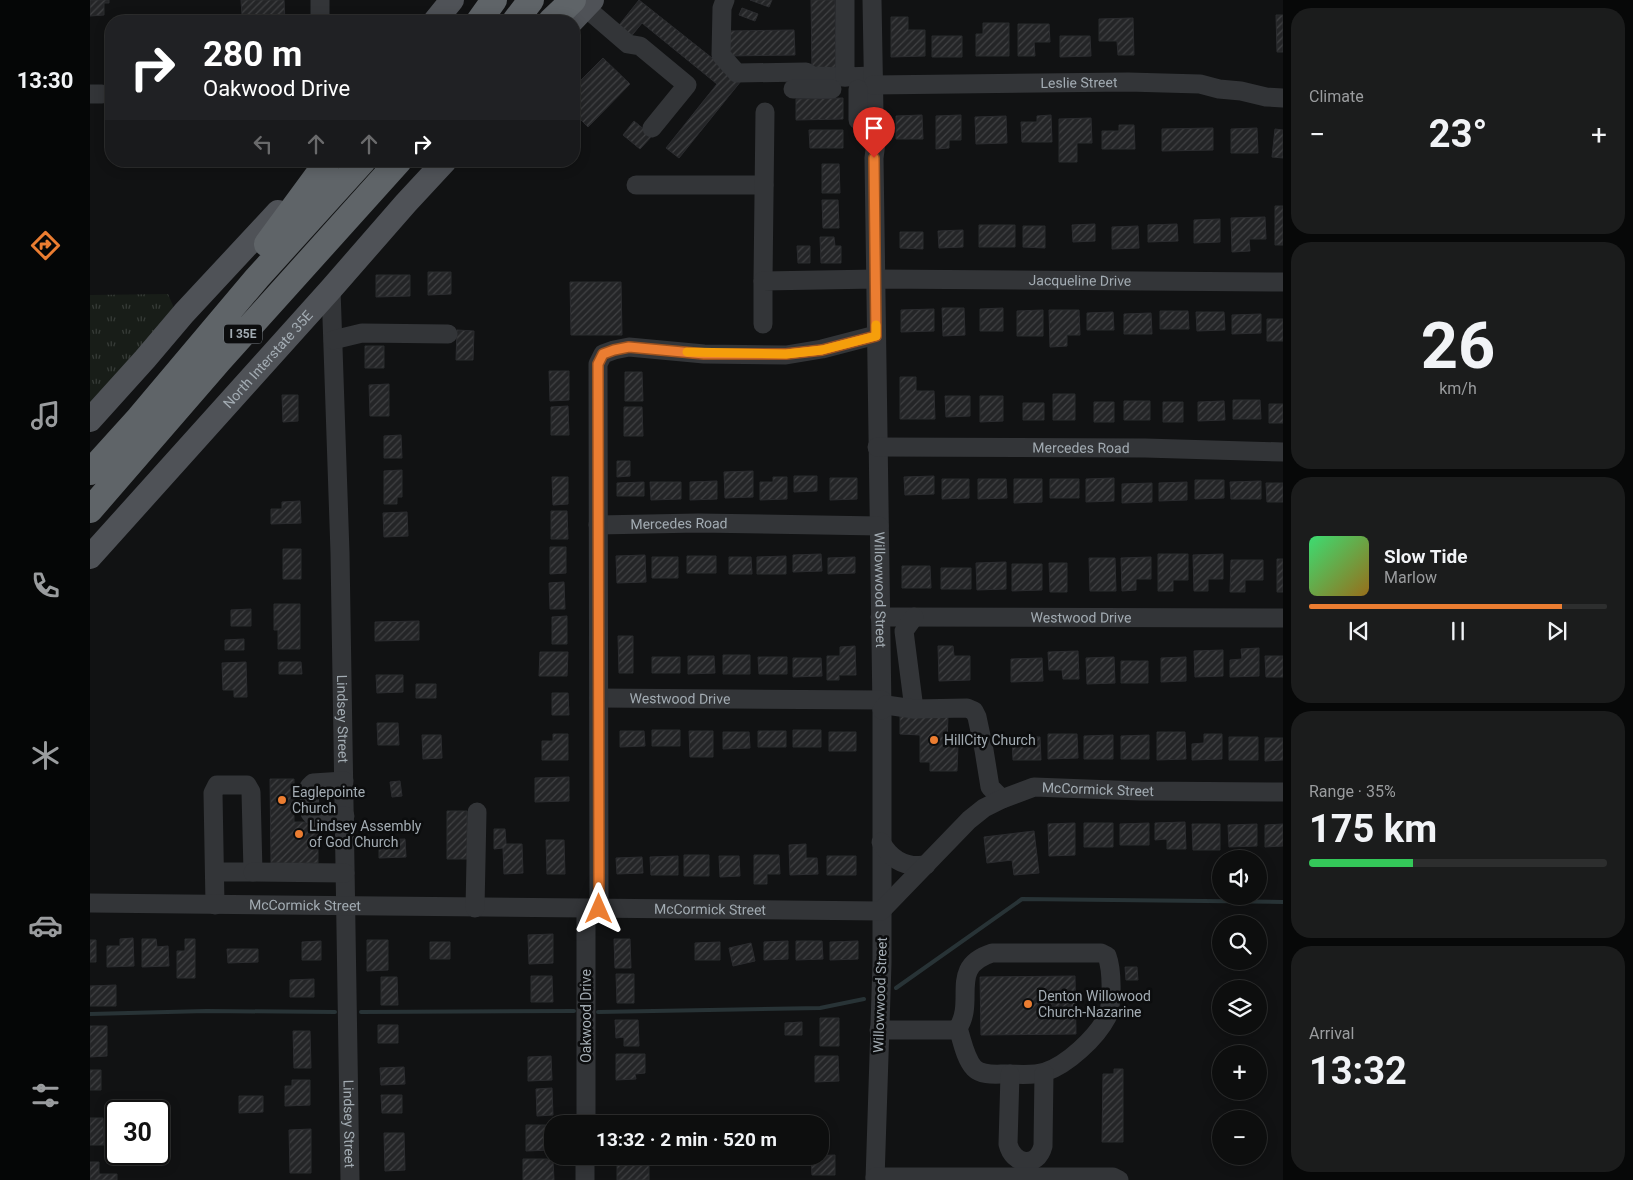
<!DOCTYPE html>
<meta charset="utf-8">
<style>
body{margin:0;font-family:Roboto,sans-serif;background:#1b1c1c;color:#f1f3f6;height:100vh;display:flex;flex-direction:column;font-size:19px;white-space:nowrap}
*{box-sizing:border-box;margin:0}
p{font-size:16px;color:#9a9c9e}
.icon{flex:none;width:28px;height:28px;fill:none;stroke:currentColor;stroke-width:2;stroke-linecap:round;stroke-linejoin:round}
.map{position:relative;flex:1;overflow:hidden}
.side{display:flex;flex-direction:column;gap:8px;padding:8px;background:#070808;width:350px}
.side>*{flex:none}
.guide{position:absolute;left:15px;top:15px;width:475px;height:152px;border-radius:20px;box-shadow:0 2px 12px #0003,0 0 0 1px #2d2e2e;background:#202124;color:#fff;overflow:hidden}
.fabs{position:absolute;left:1122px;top:850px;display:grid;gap:10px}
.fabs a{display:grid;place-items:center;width:55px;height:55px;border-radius:50%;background:#0d0e0e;box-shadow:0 2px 12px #0003,0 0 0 1px #2d2e2e;font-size:25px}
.speed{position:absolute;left:15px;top:1100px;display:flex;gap:10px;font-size:25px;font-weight:700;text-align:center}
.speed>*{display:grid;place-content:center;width:65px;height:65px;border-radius:50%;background:#0d0e0e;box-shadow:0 2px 12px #0003,0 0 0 1px #2d2e2e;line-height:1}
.speed .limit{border:2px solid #111;border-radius:8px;background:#fff;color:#111}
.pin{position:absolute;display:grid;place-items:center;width:42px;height:42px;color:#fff;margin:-51px -21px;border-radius:50% 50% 50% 0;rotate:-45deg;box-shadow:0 0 5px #0007}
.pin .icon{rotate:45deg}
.me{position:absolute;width:55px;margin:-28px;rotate:0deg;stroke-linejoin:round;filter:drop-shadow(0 0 4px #0008)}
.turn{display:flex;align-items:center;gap:18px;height:105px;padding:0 15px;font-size:22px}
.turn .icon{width:65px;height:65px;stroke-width:2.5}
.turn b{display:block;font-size:35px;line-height:42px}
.lanes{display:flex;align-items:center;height:48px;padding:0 15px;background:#0003;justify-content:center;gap:25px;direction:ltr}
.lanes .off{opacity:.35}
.big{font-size:38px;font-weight:700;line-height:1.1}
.side .tile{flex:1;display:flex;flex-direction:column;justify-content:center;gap:8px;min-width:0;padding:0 18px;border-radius:20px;background:#1b1c1c}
.side .dial{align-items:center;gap:0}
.dial b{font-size:65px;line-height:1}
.song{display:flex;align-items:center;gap:15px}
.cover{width:60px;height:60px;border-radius:8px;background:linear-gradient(135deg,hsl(140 70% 55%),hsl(40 70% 35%))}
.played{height:5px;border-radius:2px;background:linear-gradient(90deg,#eb7d31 85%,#2d2e2e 85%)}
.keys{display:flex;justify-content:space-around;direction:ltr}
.heat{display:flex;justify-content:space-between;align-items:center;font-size:28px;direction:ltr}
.charge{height:8px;border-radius:4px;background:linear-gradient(90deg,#34c759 35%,#2d2e2e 0)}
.trip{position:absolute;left:454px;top:1115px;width:285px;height:50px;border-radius:20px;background:#0d0e0e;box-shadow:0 2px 12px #0003,0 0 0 1px #2d2e2e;font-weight:700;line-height:50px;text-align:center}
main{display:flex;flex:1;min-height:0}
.dock{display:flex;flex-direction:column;width:90px;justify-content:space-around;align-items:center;background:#050606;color:#9a9c9e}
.dock .icon{width:35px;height:35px}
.dock .on{color:#eb7d31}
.dock b{font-size:22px;color:#f1f3f6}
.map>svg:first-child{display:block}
.grass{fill:url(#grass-tufts)}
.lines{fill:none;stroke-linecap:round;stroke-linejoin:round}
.stream{stroke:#283336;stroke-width:4}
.building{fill:url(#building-hatch);stroke:#2b2c2f}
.minor{stroke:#333538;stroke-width:19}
.major{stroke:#4f5257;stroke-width:24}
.highway{stroke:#5f6468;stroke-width:26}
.route-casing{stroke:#995120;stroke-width:12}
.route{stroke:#eb7d31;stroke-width:9}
.slow{stroke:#f59e0b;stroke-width:9}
.poi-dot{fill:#eb7d31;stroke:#0c0d0e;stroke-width:2}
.labels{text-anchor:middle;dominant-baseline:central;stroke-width:5;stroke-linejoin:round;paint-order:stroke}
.shield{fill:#0c0d0e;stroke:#767c82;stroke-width:1}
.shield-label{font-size:12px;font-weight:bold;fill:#a3acb3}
.street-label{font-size:14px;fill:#a3acb3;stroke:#0c0d0e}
.poi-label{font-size:14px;fill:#a3acb3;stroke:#0c0d0e;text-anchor:start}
</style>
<main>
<nav class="dock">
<b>13:30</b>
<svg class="icon on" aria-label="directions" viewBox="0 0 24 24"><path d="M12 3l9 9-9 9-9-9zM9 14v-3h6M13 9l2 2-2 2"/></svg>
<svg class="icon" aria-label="music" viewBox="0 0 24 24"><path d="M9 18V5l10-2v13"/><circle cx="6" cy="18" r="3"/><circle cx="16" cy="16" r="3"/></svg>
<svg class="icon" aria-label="phone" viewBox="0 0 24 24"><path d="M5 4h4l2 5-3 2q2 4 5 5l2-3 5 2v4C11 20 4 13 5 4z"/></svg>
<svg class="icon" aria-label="climate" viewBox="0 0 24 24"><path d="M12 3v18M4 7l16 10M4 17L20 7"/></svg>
<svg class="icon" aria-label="car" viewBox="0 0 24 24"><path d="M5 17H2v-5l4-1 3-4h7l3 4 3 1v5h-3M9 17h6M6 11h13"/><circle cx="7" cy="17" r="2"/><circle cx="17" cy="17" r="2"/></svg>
<svg class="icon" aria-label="filters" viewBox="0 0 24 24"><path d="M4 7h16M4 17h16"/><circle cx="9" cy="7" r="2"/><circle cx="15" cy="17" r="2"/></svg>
</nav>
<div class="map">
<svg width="1193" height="1180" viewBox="0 0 1193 1180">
<defs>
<pattern id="grass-tufts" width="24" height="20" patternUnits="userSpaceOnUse" patternTransform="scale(1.25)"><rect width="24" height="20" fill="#181d18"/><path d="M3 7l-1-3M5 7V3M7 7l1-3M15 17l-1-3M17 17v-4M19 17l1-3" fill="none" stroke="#363b37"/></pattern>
<pattern id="building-hatch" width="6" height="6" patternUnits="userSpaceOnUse" patternTransform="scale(1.25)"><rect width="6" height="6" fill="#242527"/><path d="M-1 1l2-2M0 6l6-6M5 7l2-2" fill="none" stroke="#414244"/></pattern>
</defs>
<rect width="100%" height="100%" fill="#111213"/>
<path class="grass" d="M78 294 84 308 0 405V295Z"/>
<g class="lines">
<path class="stream" d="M806 988 932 899 1193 902
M271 1012 484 1011
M508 1012 730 1008 774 999
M0 1014 116 1011 245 1012"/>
</g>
<path class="building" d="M0 0H19V3H14V15L0 16Z
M151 0H194L195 21H167L166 16H152Z
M549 0 651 81 589 158 576 148 627 84 552 23 539 39 526 29Z
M660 0H682L679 7Z
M721 0H745L746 72H722Z
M652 8 668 14 665 21 649 15Z
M1186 15H1193V52H1187Z
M801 17H818V30H835V56L801 57Z
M1043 18 1044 55H1028L1027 41H1009V19Z
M893 23H919V56H886V34H893Z
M928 24H959L960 42H944L945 56H928Z
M704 30 705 55 637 56V31Z
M842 36H872V57H842Z
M970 36H1000L1001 56 970 57Z
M513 58 540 84 498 127 484 113V87Z
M753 98V119L706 120V99Z
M832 115 833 139H806V116Z
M871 115V140H859V148L846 149V116Z
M961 115 962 142H932L931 122H947V116Z
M916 116 917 143 886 144 885 117Z
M1001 118 1002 143H987V162H969V119Z
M544 121 562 136 550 149 533 135Z
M1029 125H1044L1045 149H1012V131H1029Z
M1123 128V150L1072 151V129Z
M1167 128 1168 153H1141V129Z
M1185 129 1193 130V158L1182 157Z
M719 130H753V148H720Z
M732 164H749L750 193H732Z
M732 200H748L749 228H733Z
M1185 206H1193V245H1185Z
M1175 217 1176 239H1159L1160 251 1142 252 1141 218Z
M1130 219V242L1104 243V220Z
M1005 224V241L983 242 982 225Z
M1087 224 1088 241 1058 242V225Z
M889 225H925V247H889Z
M933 226H955V248L933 247Z
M1048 226 1049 248 1022 249V227Z
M873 230V247L849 248 848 231Z
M810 232H833V249L810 248Z
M730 237H744L745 246H751V263H731Z
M707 246H720V263H708Z
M338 272H361V294L338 295Z
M286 275H320V296L286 297Z
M480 282H531L532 335H481Z
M852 308H874L875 335 853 336Z
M913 308V331H890V309Z
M844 309V331L811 332V310Z
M953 310V336H927V311Z
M959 310H989L990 335H977V346L960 347Z
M1070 311H1098L1099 329H1070Z
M1023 312 1024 330H997V313Z
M1106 312H1134L1135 330 1107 331Z
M1061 313 1062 334H1034V314Z
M1171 314V333L1142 334V315Z
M1177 319H1193V341H1177Z
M367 330 384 331 383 360H366Z
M275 346H294V368H275Z
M459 371H479V400L460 401Z
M535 372H552L553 401H535Z
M810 377H826V391H844L845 419H810Z
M299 384V416H280L279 385Z
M963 394H985V420H963Z
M192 395H208V421L193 422Z
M855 396H880V416L856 417Z
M890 396H913V421L890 422Z
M1143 400H1170L1171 419H1143Z
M1034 401H1060V420H1034Z
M1134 401 1135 420 1108 421V402Z
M1004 402H1024V422H1004Z
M1073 402H1093V422H1073Z
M933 403H954V420H933Z
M1179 404H1193V423H1179Z
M478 406 479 435H461V407Z
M534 407H552L553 436H534Z
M311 435 312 458H294V436Z
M527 461H540V476L527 477Z
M312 470V497H307V504H294V471Z
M663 471V497L635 498 634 472Z
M704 476H727V491L704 492Z
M844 476V494L815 495 814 477Z
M462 477H478V504L463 505Z
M683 477H697V499L670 500V482H683Z
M740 478H767V499L740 500Z
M1024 478V501L996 502V479Z
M852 479H879V498L852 499Z
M888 479H916L917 498 888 499Z
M924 479H952V502L924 503Z
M960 479H989V498H960Z
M1105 480H1134V498L1105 499Z
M627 481V499L600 500V482Z
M1171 481V499H1141L1140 482Z
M554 482V496H527V483Z
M560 482H591V499L561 500Z
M1097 482V500L1069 501V483Z
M1062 483V502L1032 503V484Z
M1176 483H1193V502H1177Z
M210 501 211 523 181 524V509H192V502Z
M461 511H477L478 539H461Z
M317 512 318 536 294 537 293 513Z
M460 547H476V573L460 574Z
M193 549H211V579H193Z
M731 554 732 571 703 572V555Z
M1068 554H1098V580H1083V591H1068Z
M1133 554V579H1118V591H1104L1103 555Z
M555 555 556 582 527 583 526 556Z
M597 556H626V573H597Z
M696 556V574H667V557Z
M562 557H588V578H562Z
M639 557H661L662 574H639Z
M765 557V573L738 574V558Z
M1061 557V579H1046V590L1032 591 1031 558Z
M999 558H1025L1026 591H1000Z
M1187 559H1193V592H1187Z
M1141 560H1173V580H1155V592H1140Z
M916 562V589L887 590 886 563Z
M959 563H977V592H960Z
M922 564H952V590L922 591Z
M812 566H840L841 588H812Z
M851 568H881V589H851Z
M474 582 475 609H460L459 583Z
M184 604H210V649H188V630H184Z
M161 609V626H141V610Z
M477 616V644H462V617Z
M329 621V640L285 641V622Z
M528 636H543V673H529Z
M154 639V650H135V640Z
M765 646 766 675H749V680H737V656H750V647Z
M848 646H863L864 656H880V680L849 681Z
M1169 648V676L1140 677V660L1152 659 1151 649Z
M1133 650V676L1105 677 1104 651Z
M988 651 989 679H973L972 670H959L958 652Z
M450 652H478L477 676H449Z
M633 655H660V674H633Z
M598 656H624L625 673 598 674Z
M1175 656H1193V677H1176Z
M562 657H590V673H562Z
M668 657H697V674H669Z
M1024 657 1025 683 997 684 996 658Z
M1096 657V681L1071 682V658Z
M703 658H731L732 676 703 677Z
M952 658 953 681 921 682V659Z
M1031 661H1058V683H1031Z
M156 662 157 697H144V690H133L132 663Z
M189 662H211L212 674H189Z
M286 675H313V692L287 693Z
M326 684H346V698H326Z
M462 693H478L479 715H462Z
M810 715H858L857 746H868L867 771H840V762H830V735L810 734Z
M287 723H308L309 745H288Z
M562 730H590V746H562Z
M703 730H731V747H703Z
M530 731H554L555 746 530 747Z
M599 731H623V757H600Z
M668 731H696V747H668Z
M633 732H659L660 748 633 749Z
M739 732H766V751H739Z
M1067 732H1095L1096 759 1067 760Z
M463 734H478V760H452V741H463Z
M958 734H987L988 758 958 759Z
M1114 734H1132V759L1102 760V744L1114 743Z
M332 735H351L352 758 333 759Z
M1023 735V759H994V736Z
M1059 735V759H1031V736Z
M922 737H950L951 760H923Z
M1139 737H1168V760H1139Z
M1175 738H1193V760L1175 761Z
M479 777V801L445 802V778Z
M180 779H204V822H228V863H181Z
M310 781 312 796 302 797 300 782Z
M357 811H377V859H357Z
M1095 822 1096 849H1077V839L1065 840V823Z
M985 823V855L959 856 958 824Z
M994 823H1023V847H994Z
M1059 823V845H1030V824Z
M1102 824H1130V850H1103Z
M1167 824V846L1139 847 1138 825Z
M1193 824V846L1175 847V825Z
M404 829H415L416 844H432L433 873 414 874 413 848 404 849Z
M944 831 949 873 924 875 922 860 897 863 894 837Z
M315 839 316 857 289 858V840Z
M456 840H474L475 874H457Z
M716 844V858H727L728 874 700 875 699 845Z
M594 855H619V876H594Z
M664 855H689L690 874H677V884H664Z
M588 856V875H561L560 857Z
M629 856H649L650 876 630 877Z
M737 856H766V875H737Z
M552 857 553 873 527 874 526 858Z
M463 934V963L439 964 438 935Z
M43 938 44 966 17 967V946H30V939Z
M52 939H66L67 947 78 946 79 966 52 967Z
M95 939H105V978H87V951H95Z
M524 939H540L541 968H525Z
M0 940H6V962H0Z
M277 940H298V970L277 971Z
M231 941V960H212V942Z
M698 941V959L674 960V942Z
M706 941H732L733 959 706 960Z
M768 941V959L740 960V942Z
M340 942H360V959H340Z
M630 942V960H605V943Z
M661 943 665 961 643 966 639 948Z
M137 949H168V962L138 963Z
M1035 967H1047L1048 980H1036Z
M526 974H544V1003H527Z
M441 976H462L463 1002H441Z
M985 976 986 1034 891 1035 890 977Z
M291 977H307L308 1005H291Z
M224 979V997H200V980Z
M26 985V1006H0V986Z
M730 1018H749V1046H730Z
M525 1020H548L549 1046H534V1037L526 1038Z
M712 1022V1035H695V1023Z
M288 1025H308V1043H288Z
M0 1026H17V1056L0 1057Z
M203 1031H220L221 1068H204Z
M526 1054H555V1073L545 1074 546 1079 526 1080Z
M461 1056 462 1080 438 1081V1057Z
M725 1056H748L749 1081 725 1082Z
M314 1067 315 1084 291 1085 290 1068Z
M1024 1069H1033V1142H1012L1013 1074H1024Z
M0 1070H11V1090H0Z
M202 1080H220V1105L195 1106V1086H202Z
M462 1088 463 1115 447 1116 446 1089Z
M291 1095H312V1113H292Z
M149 1096H173V1112L149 1113Z
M0 1118H13L14 1145H0Z
M436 1125H462V1150L436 1151Z
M221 1129V1173H200L199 1130Z
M294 1133H314L315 1170 295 1171Z
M745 1155V1175H722L721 1156Z
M433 1159H463L464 1180H433Z
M527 1159H544V1165H559V1180H527Z
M0 1162H9V1174H27V1180H0Z"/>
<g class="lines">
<g class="minor">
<path d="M230 0V21"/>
<path d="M635 0 632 8 631 55 647 73 716 72 722 76 755 77"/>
<path d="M755 0V77L783 76"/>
<path id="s1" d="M782 0 784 113 786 142 784 158 792 710V963L785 1180"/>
<path d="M495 7 538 44 550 46 597 85 562 128"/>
<path id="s2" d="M783 85 1038 82 1110 84 1129 89 1151 91 1176 97 1193 98"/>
<path d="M703 89H742"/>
<path d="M0 94H12"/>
<path d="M768 120V89"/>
<path d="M546 185H674"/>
<path d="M673 281 675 112"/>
<path id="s3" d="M241 289 250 553 260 1180"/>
<path id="s4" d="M673 324V281L786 279 1193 282"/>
<path d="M243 340 272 333 358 334"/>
<path id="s5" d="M787 447 1055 448 1193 452"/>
<path id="s6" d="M508 525 608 523 789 526"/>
<path id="s7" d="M790 617 1193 618"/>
<path d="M824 617 814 631 824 709"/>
<path id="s8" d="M509 698 792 700"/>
<path d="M792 710 796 705 824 709 877 708 884 711 887 717 894 750 900 787 912 799"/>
<path d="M254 781 223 783 219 787 220 813 223 816H255"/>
<path d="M791 842C801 860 816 868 836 865"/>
<path d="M125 872H163L161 792 157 785H127L123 793 125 905"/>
<path d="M163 872 255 873"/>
<path id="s9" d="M0 903 791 911 879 820 894 808 912 799 944 787 1050 791 1193 792"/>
<path d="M385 908 387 812"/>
<path d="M509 909 508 364 513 354 524 350 539 347 614 354 696 355 732 349 786 335"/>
<path d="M789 1030H862L868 1028C886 1000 858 967 902 953H1011L1017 956C1022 969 1023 1004 1017 1017 1006 1038 977 1065 955 1072 943 1076 929 1074 916 1074 906 1074 892 1076 884 1068 875 1058 872 1040 868 1028"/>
<path d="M920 1074 918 1144C923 1165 947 1169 953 1146L954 1073"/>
<path d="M496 1124V909"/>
<path d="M785 1177H1023L1029 1180"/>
<path d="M495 1180V1156"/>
</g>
<g class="major">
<path d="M345 21 362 0"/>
<path d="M482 21 502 0"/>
<path d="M0 420 55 359 94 313 188 212"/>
<path id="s10" d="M0 557 241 289 316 203 355 161"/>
</g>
<path class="highway" d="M389 21 404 0
M425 21 441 0
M461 21 483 0
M177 244 238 161
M0 472 49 418 167 278 273 161
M0 510 129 361 309 161"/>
</g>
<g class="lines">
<g class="route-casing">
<path id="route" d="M509 909 508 364 513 354 524 350 539 347 614 354H696L732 350 786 336 784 158"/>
</g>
<use href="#route" class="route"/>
<path class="slow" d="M597 352 696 354 732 350 786 336V325"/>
</g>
<g class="poi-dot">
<circle cx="844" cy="740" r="5"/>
<circle cx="192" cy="800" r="5"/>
<circle cx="209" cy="834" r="5"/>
<circle cx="938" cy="1004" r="5"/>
</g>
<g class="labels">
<rect class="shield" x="134" y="324.5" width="38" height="19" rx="4"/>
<g class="shield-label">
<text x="153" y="334">I 35E</text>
</g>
<g class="street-label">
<text stroke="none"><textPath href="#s2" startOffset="206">Leslie Street</textPath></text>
<text stroke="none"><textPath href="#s4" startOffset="360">Jacqueline Drive</textPath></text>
<text stroke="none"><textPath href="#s10" startOffset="266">North Interstate 35E</textPath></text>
<text stroke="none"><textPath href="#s5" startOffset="204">Mercedes Road</textPath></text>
<text stroke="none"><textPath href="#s6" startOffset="81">Mercedes Road</textPath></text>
<text stroke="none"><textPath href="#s1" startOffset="590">Willowwood Street</textPath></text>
<text stroke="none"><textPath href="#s7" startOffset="201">Westwood Drive</textPath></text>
<text stroke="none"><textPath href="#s8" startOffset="81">Westwood Drive</textPath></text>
<text stroke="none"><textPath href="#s3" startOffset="430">Lindsey Street</textPath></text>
<text stroke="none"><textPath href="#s9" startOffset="1055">McCormick Street</textPath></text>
<text stroke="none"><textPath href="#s9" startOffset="215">McCormick Street</textPath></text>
<text stroke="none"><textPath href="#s9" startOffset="620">McCormick Street</textPath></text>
<text transform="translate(790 995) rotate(-88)">Willowwood Street</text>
<text transform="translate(496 1016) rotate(-90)">Oakwood Drive</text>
<text stroke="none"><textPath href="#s3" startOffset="835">Lindsey Street</textPath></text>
</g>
<g class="poi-label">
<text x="854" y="740">HillCity Church</text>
<text x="202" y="792">Eaglepointe<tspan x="202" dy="16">Church</tspan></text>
<text x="219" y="826">Lindsey Assembly<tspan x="219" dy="16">of God Church</tspan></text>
<text x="948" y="996">Denton Willowood<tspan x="948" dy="16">Church-Nazarine</tspan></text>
</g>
</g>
</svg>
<div class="fabs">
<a><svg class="icon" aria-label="sound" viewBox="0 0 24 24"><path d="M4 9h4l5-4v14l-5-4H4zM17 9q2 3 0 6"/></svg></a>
<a><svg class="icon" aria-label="search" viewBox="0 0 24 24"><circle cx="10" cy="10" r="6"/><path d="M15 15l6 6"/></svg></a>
<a><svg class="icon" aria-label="layers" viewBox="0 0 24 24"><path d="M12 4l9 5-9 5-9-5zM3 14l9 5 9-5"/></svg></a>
<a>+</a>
<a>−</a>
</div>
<div class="speed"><div class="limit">30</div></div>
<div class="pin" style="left:784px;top:158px;background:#d93025"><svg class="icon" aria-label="arrive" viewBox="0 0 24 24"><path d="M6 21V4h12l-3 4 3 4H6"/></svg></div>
<svg class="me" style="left:509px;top:909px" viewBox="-20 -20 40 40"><path d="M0-17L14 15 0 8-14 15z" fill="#eb7d31" stroke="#fff" stroke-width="4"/></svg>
<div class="trip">13:32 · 2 min · 520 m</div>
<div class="guide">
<div class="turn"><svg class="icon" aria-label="right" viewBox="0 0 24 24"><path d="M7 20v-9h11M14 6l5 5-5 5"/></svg><div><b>280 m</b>Oakwood Drive</div></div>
<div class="lanes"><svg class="icon off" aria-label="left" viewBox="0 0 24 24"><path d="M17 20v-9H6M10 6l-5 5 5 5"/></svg><svg class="icon off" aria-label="ahead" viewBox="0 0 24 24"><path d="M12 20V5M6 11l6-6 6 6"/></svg><svg class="icon off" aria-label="ahead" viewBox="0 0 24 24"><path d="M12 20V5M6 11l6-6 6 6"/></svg><svg class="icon" aria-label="right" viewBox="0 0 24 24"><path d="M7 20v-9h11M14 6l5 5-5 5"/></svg></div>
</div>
</div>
<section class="side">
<div class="tile"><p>Climate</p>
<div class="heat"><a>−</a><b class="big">23°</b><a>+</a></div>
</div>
<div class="tile dial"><b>26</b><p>km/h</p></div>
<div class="tile">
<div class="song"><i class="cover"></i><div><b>Slow Tide</b><p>Marlow</p></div></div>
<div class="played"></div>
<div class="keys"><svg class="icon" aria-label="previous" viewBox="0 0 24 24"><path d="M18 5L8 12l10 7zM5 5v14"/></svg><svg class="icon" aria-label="pause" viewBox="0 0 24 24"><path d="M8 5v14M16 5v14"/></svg><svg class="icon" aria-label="next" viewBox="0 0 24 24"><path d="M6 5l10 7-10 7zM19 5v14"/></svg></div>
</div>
<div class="tile"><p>Range · 35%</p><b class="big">175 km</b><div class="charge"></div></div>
<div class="tile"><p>Arrival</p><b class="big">13:32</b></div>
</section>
</main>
